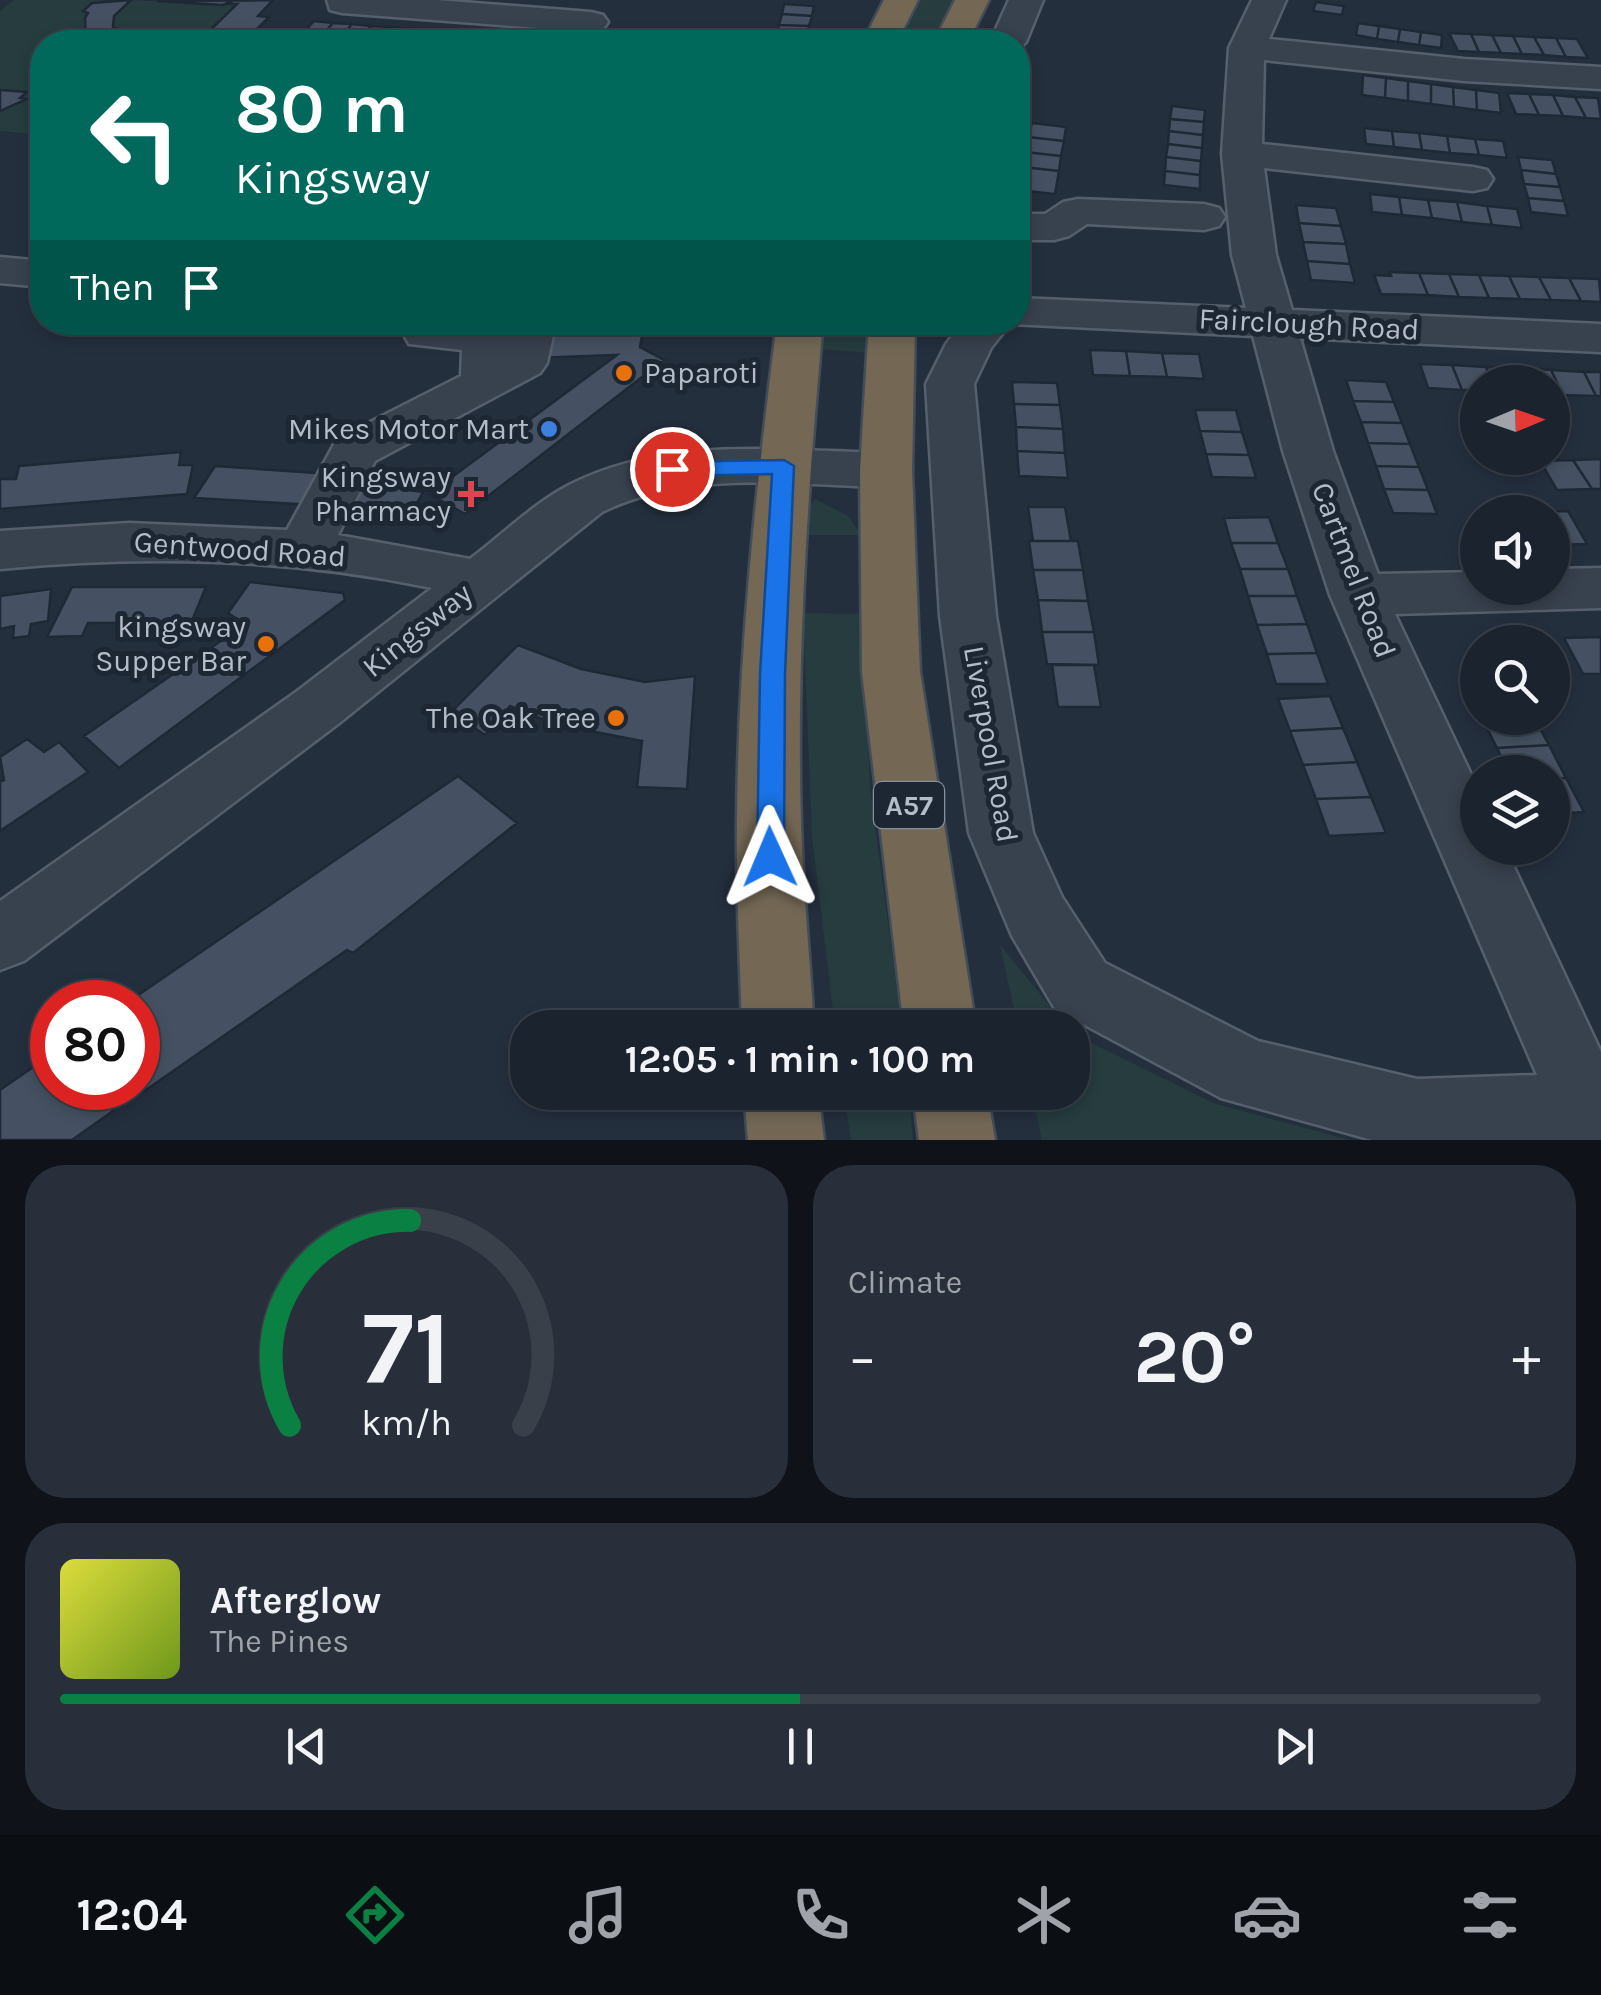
<!DOCTYPE html>
<meta charset="utf-8">
<style>
body{margin:0;font-family:Karla,sans-serif;background:#282f3a;color:#f1f3f6;height:100vh;display:flex;flex-direction:column;font-size:38px;white-space:nowrap}
*{box-sizing:border-box;margin:0}
p{font-size:32px;color:#a0a4aa}
.icon{flex:none;width:55px;height:55px;fill:none;stroke:currentColor;stroke-width:2;stroke-linecap:round;stroke-linejoin:round}
.map{position:relative;height:1140px;overflow:hidden}
.sheet{display:flex;flex-direction:column;gap:25px;padding:25px;background:#0f1319;flex:1}
.sheet>*{flex:none}
.hud{position:absolute;left:30px;top:30px;width:1000px;height:305px;border-radius:40px;box-shadow:0 5px 15px #0003,0 0 0 2px #39404a;background:#00695c;color:#fff;overflow:hidden}
.needle{width:65px;rotate:88deg}
.buttons{position:absolute;left:1460px;top:365px;display:grid;gap:20px}
.buttons a{display:grid;place-items:center;width:110px;height:110px;border-radius:50%;background:#1b232e;box-shadow:0 5px 15px #0003,0 0 0 2px #39404a;font-size:50px}
.speed{position:absolute;left:30px;top:980px;display:flex;gap:20px;font-size:50px;font-weight:700;text-align:center}
.speed>*{display:grid;place-content:center;width:130px;height:130px;border-radius:50%;background:#1b232e;box-shadow:0 5px 15px #0003,0 0 0 2px #39404a;line-height:1}
.speed .limit{border:15px solid #d22;background:#fff;color:#111}
.pin{position:absolute;display:grid;place-items:center;width:85px;height:85px;color:#fff;margin:-42px;border:5px solid #fff;border-radius:50%;box-shadow:0 2px 10px #0007}
.me{position:absolute;width:110px;margin:-55px;rotate:359deg;stroke-linejoin:round;filter:drop-shadow(0 0 8px #0008)}
.turn{display:flex;align-items:center;gap:35px;height:210px;padding:0 40px;font-size:45px}
.turn .icon{width:130px;height:130px;stroke-width:2.5}
.turn b{display:block;font-size:70px;line-height:85px}
.then{display:flex;align-items:center;height:95px;padding:0 40px;background:#0003;gap:20px;font-size:38px}
.big{font-size:75px;font-weight:700;line-height:1.1}
.sheet .widget{flex:1;display:flex;flex-direction:column;justify-content:center;gap:15px;min-width:0;padding:0 35px;border-radius:40px;background:#282f3a}
.sheet .dial{align-items:center;gap:0}
.dial svg{height:260px;overflow:visible;fill:none;stroke:#39404a;stroke-width:7;stroke-linecap:round;text-anchor:middle}
.dial text{fill:#f1f3f6;stroke:none}
.song{display:flex;align-items:center;gap:30px}
.cover{width:120px;height:120px;border-radius:15px;background:linear-gradient(135deg,hsl(60 70% 55%),hsl(80 70% 35%))}
.played{height:10px;border-radius:5px;background:linear-gradient(90deg,#0b8043 50%,#39404a 50%)}
.keys{display:flex;justify-content:space-around;direction:ltr}
.heat{display:flex;justify-content:space-between;align-items:center;font-size:55px;direction:ltr}
.sheet .tiles{flex:1;display:grid;gap:25px;grid-template-columns:1fr 1fr}
.widget:last-child{grid-column:span 2}
.trip{position:absolute;left:510px;top:1010px;width:580px;height:100px;border-radius:40px;background:#1b232e;box-shadow:0 5px 15px #0003,0 0 0 2px #39404a;font-weight:700;line-height:100px;text-align:center}
.dock{display:flex;height:160px;justify-content:space-around;align-items:center;background:#0b0e12;color:#a0a4aa}
.dock .icon{width:70px;height:70px}
.dock .selected{color:#0b8043}
.dock b{font-size:45px;color:#f1f3f6}
.map>svg:first-child{display:block}
.green{fill:#263c3f}
.building{fill:#455162;stroke:#1f2835;stroke-width:2.5}
.lines{fill:none;stroke-linecap:round;stroke-linejoin:round}
.minor-casing{stroke:#565f6c;stroke-width:5}
.highway-casing{stroke:#434c59;stroke-width:5}
.minor{fill:#38414e;fill-rule:evenodd}
.highway{fill:#746855;fill-rule:evenodd}
.route{fill:#1a73e8;stroke:#114b97;stroke-width:2.5}
.food-dot{fill:#e8710a;stroke:#1d2633;stroke-width:4}
.shop-dot{fill:#3f7fe0;stroke:#1d2633;stroke-width:4}
.health-dot{fill:#e0444e;stroke:#1d2633;stroke-width:4}
.labels{text-anchor:middle;dominant-baseline:central;stroke-width:10;stroke-linejoin:round;paint-order:stroke}
.shield{fill:#1d2633;stroke:#878f9c;stroke-width:2.5}
.shield-label{font-size:28px;font-weight:bold;fill:#b4bcc9}
.street-label{font-size:30px;fill:#b4bcc9;stroke:#1d2633}
.poi-label{font-size:30px;fill:#b4bcc9;stroke:#1d2633;text-anchor:end}
</style>
<div class="map">
<svg width="1601" height="1140" viewBox="0 0 1601 1140">
<rect width="100%" height="100%" fill="#242f3e"/>
<path class="green" d="M14 0H104L84 11 88 13 86 39 92 42H42V135L0 131V11Z
M131 0 223 5 228 1 237 4 198 42H144L113 27 114 16Z
M919 0H956L936 42H897Z
M824 323H875L872 353 820 349Z
M815 499 848 516 861 535H805V505H811Z
M803 613 864 614 870 788 902 1027H835L812 837Z
M1000 945 1067 1027H1018Z
M1073 1034 1213 1103 1350 1140H1042L1032 1093 1072 1092Z
M844 1093H909L913 1140H851Z"/>
<path class="building" d="M131 0 114 16 113 27 144 42H92L86 39 85 18 88 13 83 11 92 3Z
M273 0 258 16 269 17 244 42H198L237 4H229L232 1 223 5 157 1Z
M1316 2 1344 6 1342 15 1313 11Z
M784 4 814 6 812 16 782 14Z
M782 14 812 16 809 26 779 25Z
M314 21 333 23 318 40 299 38Z
M333 23 352 24 338 41 318 40Z
M1358 23 1379 26 1377 39 1356 35Z
M352 24 371 26 357 42 338 41Z
M779 25 809 26 807 37 777 35Z
M371 26 390 27 378 42H357Z
M1379 26 1400 29 1398 42 1377 39Z
M390 27 409 29 398 42H378Z
M409 29 429 30 419 42H398Z
M1400 29 1421 32 1419 45 1398 42Z
M429 30 448 32 440 42H419Z
M1421 32 1442 35 1441 48 1419 45Z
M1449 33 1471 34 1479 52 1458 51Z
M1471 34 1492 35 1501 53 1479 52Z
M1492 35 1513 36 1522 54 1501 53Z
M1513 36 1534 37 1544 55 1522 54Z
M1534 37 1556 38 1566 57 1544 55Z
M1556 38 1577 39 1588 58 1566 57Z
M1363 75 1386 78 1385 98 1362 95Z
M1386 78 1408 81V101L1385 98Z
M1408 81 1431 84V104L1408 101Z
M1431 84 1453 87 1454 107 1431 104Z
M1453 87 1476 90 1477 110 1454 107Z
M0 90 27 92 20 98 27 99 0 111Z
M1476 90 1499 93 1501 113 1477 110Z
M1507 93 1529 94 1539 115 1516 114Z
M1529 94 1553 95 1563 116 1539 115Z
M1553 95 1575 97 1586 118 1563 116Z
M1575 97 1598 98 1601 119 1586 118Z
M1172 106 1205 110 1204 122 1170 119Z
M1170 119 1204 122 1203 135 1169 131Z
M1032 123 1066 127 1064 141 1028 137Z
M1364 128 1392 131 1394 147 1366 144Z
M1169 131 1203 135 1202 148 1168 144Z
M1392 131 1419 133 1422 150 1394 147Z
M1419 133 1447 136 1450 153 1422 150Z
M1447 136 1475 139 1479 155 1450 153Z
M1028 137 1064 141 1061 156 1025 152Z
M1475 139 1503 141 1507 158 1479 155Z
M1168 144 1202 148 1201 161 1166 157Z
M1025 152 1061 156 1059 171 1023 167Z
M1166 157 1201 161 1200 175 1165 171Z
M1518 157 1552 160 1556 174 1521 170Z
M1023 167 1059 171 1055 194 1018 190Z
M1521 170 1556 174 1560 187 1524 184Z
M1165 171 1200 175V189L1164 185Z
M1524 184 1560 187 1564 201 1528 198Z
M1370 194 1399 197 1402 215 1372 212Z
M1399 197 1428 200 1432 218 1402 215Z
M1528 198 1564 201 1568 216 1531 212Z
M1428 200 1457 202 1462 222 1432 218Z
M1457 202 1487 206 1492 225 1462 222Z
M1296 205 1336 208 1341 226 1299 223Z
M1487 206 1517 209 1522 228 1492 225Z
M1299 223 1341 226 1346 244 1303 242Z
M1303 242 1346 244 1350 264 1307 261Z
M1307 261 1350 264 1355 283 1311 280Z
M1389 272 1419 273 1428 295 1381 294 1374 275 1391 276Z
M1419 273 1449 274 1459 297 1428 295Z
M1449 274 1479 275 1489 298 1459 297Z
M1479 275 1509 276 1520 299 1489 298Z
M1509 276 1539 277 1551 300 1520 299Z
M1539 277 1569 278 1581 301 1551 300Z
M1569 278 1599 279 1601 302 1581 301Z
M543 327 643 331 640 347 664 360 465 514 429 494 617 355 534 358Z
M1090 350 1126 351 1130 376 1093 375Z
M1126 351 1162 353 1167 377 1130 376Z
M1162 353 1199 354 1204 379 1167 377Z
M1420 364 1452 365 1462 390 1428 388Z
M1452 365 1486 367 1492 382H1478V390H1462Z
M1486 367 1518 368 1524 382H1492Z
M1518 368 1551 370 1563 395 1552 394V382H1524Z
M1551 370 1584 372 1596 396 1563 395Z
M1584 372H1601V396H1596Z
M1346 380 1386 382 1394 402 1353 401Z
M1012 382 1057 383 1060 405 1014 404Z
M1353 401 1394 402 1402 423 1361 422Z
M1014 404 1060 405 1063 429 1016 427Z
M1195 410H1236L1242 432 1200 431Z
M1361 422 1402 423 1410 444 1368 443Z
M1016 427 1063 429 1065 453 1017 451Z
M1200 431 1242 432 1249 455 1206 454Z
M1368 443 1410 444 1419 467 1376 466Z
M1017 451 1065 453 1068 478 1019 476Z
M181 452 179 465H193L187 494 0 509V479H16L19 466Z
M1206 454 1249 455 1256 478 1212 477Z
M1601 459V489H1592L1573 460Z
M1573 460 1592 489 1557 490 1540 461Z
M215 466 331 474 315 505 194 498Z
M1376 466 1419 467 1428 490 1384 489Z
M352 481 423 492 405 525 330 518Z
M1384 489 1428 490 1437 514 1393 513Z
M1028 507H1065L1071 541H1033Z
M1568 511 1587 544 1552 545V512H1531Z
M1269 517 1278 543H1231L1224 518Z
M1029 541H1078L1083 570H1033Z
M1231 543H1278L1288 569H1240Z
M1240 569H1288L1297 596H1248Z
M1033 570H1083L1088 601 1038 600Z
M250 582 343 593 345 600 119 768 84 736 245 624 228 613Z
M72 587H206L191 623 173 622 169 634H134L139 623H88L82 636 47 637Z
M51 589 48 621 31 624 29 636 13 638 14 626 0 629V596Z
M1248 596H1297L1307 624 1257 625Z
M1038 600 1088 601 1094 632H1042Z
M1307 624 1317 653 1267 654 1257 625Z
M1042 632H1094L1099 665 1047 664Z
M1601 637V674H1583L1564 638Z
M518 645 581 669 645 682 695 676 687 789 637 787 642 741 554 724 510 706 485 735 451 712Z
M1317 653 1328 684H1276L1267 654Z
M1052 665H1094L1101 707H1058Z
M1330 696 1343 728 1290 731 1278 699Z
M1482 718H1534L1549 745 1497 748Z
M1343 728 1357 762 1303 765 1290 731Z
M27 739 44 752 59 742 88 772 0 831V782L4 780 0 757Z
M1549 745 1566 778 1552 779V772H1509L1497 748Z
M1357 762 1371 797 1316 799 1303 765Z
M458 776 517 823 353 953 347 950 143 1092 138 1085V1002H128Z
M1566 778 1584 812 1552 814V779Z
M1371 797 1386 833 1329 836 1316 799Z
M52 1054V1088H99L113 1111 72 1140H0V1090Z"/>
<g class="lines">
<g class="minor-casing">
<path id="minor" d="M327 0H437L591 12 603 15 608 22 603 29 591 32 342 13 330 10Z
M1009 0H1043L1026 42 1018 50V42H990Z
M1252 0H1286L1269 39 1464 59 1601 67V89L1464 81 1264 60 1262 144 1473 167 1487 170 1493 179 1487 188 1473 191 1264 168 1276 255 1292 310 1601 324V352L1300 338 1333 451 1378 574 1478 572V588H1552V569L1601 568V608L1395 614 1478 789V848H1505L1601 1052V1140H1372L1221 1098 1055 1009 1012 936 969 833 940 616 926 384 946 344 963 322H1018V298L1246 308 1232 255 1222 154 1229 48ZM1010 324 1253 336 1283 451 1330 595 1537 1075 1417 1079 1258 1041 1105 963 1062 897 1033 833 996 616 974 384 991 348Z
M1078 199 1204 204 1219 208 1225 217 1219 226 1204 230 1087 224 1069 236 1054 240H1018V214H1045L1063 202Z
M0 257 42 261V287L0 283Z
M397 322H474L502 327 507 334 510 322H556L547 363 540 373 375 461 338 535 470 559C502 535 534 503 569 485 667 435 780 451 886 453L904 458 912 470 904 482 886 487C790 485 690 469 602 512L338 724 24 961 0 970V901L296 692 432 588C290 558 144 555 0 569V531L129 523 287 530 337 439 461 376 462 350 409 344Z"/>
</g>
<g class="highway-casing">
<path id="highway" d="M884 0H918L897 42H863Z
M955 0H989L968 42H934Z
M777 322H823C808 488 796 656 801 823 803 891 810 959 814 1028H742C740 959 736 891 737 822 738 655 756 488 777 322Z
M869 322H915L912 470 920 672 976 1028H904L862 672 860 470Z
M744 1092H818L824 1140H748Z
M913 1092H987L995 1140H919Z"/>
</g>
<use href="#minor" class="minor"/>
<use href="#highway" class="highway"/>
</g>
<path class="route" d="M784 460 794 466 785 674 784 857 780 865 770 868 761 865 757 857 760 674 772 474 672 476 661 469 672 462Z"/>
<g class="food-dot">
<circle cx="624" cy="373" r="10"/>
<circle cx="266" cy="644" r="10"/>
<circle cx="616" cy="718" r="10"/>
</g>
<circle class="shop-dot" cx="549" cy="429" r="10"/>
<path class="health-dot" d="M466 479h10v10h10v10h-10v10h-10v-10h-10v-10h10z"/>
<g class="labels">
<rect class="shield" x="874" y="782" width="70" height="46" rx="8"/>
<g class="shield-label">
<text x="909" y="805">A57</text>
</g>
<g class="street-label">
<text transform="translate(1309 324) rotate(3)">Fairclough Road</text>
<text transform="translate(240 549) rotate(4)">Gentwood Road</text>
<text transform="translate(1354 570) rotate(69)">Cartmel Road</text>
<text transform="translate(417 630) rotate(-39)">Kingsway</text>
<text transform="translate(991 744) rotate(80)">Liverpool Road</text>
</g>
<g class="poi-label">
<text x="644" y="373" text-anchor="start">Paparoti</text>
<text x="529" y="429">Mikes Motor Mart</text>
<text x="451" y="477">Kingsway<tspan x="451" dy="34">Pharmacy</tspan></text>
<text x="246" y="627">kingsway<tspan x="246" dy="34">Supper Bar</tspan></text>
<text x="596" y="718">The Oak Tree</text>
</g>
</g>
</svg>
<div class="buttons">
<a><svg class="needle" viewBox="-14 -14 28 28"><path d="M0-13l5 13h-10z" fill="#e53935"/><path d="M0 13l5-13h-10z" fill="#a0a4aa"/></svg></a>
<a><svg class="icon" aria-label="sound" viewBox="0 0 24 24"><path d="M4 9h4l5-4v14l-5-4H4zM17 9q2 3 0 6"/></svg></a>
<a><svg class="icon" aria-label="search" viewBox="0 0 24 24"><circle cx="10" cy="10" r="6"/><path d="M15 15l6 6"/></svg></a>
<a><svg class="icon" aria-label="layers" viewBox="0 0 24 24"><path d="M12 4l9 5-9 5-9-5zM3 14l9 5 9-5"/></svg></a>
</div>
<div class="speed"><div class="limit">80</div></div>
<div class="pin" style="left:672px;top:469px;background:#d93025"><svg class="icon" aria-label="arrive" viewBox="0 0 24 24"><path d="M6 21V4h12l-3 4 3 4H6"/></svg></div>
<svg class="me" style="left:770px;top:857px" viewBox="-20 -20 40 40"><path d="M0-17L14 15 0 8-14 15z" fill="#1a73e8" stroke="#fff" stroke-width="4"/></svg>
<div class="trip">12:05 · 1 min · 100 m</div>
<div class="hud">
<div class="turn"><svg class="icon" aria-label="left" viewBox="0 0 24 24"><path d="M17 20v-9H6M10 6l-5 5 5 5"/></svg><div><b>80 m</b>Kingsway</div></div>
<div class="then">Then<svg class="icon" aria-label="arrive" viewBox="0 0 24 24"><path d="M6 21V4h12l-3 4 3 4H6"/></svg></div>
</div>
</div>
<section class="sheet">
<div class="tiles">
<div class="widget dial"><svg viewBox="0 0 100 80">
<path d="M14 69A42 42 0 1 1 86 69"/>
<path d="M14 69A42 42 0 0 1 51 6" stroke="#0b8043"/>
<text x="50" y="56" font-size="32" font-weight="700">71</text>
<text x="50" y="72" font-size="11">km/h</text>
</svg></div>
<div class="widget"><p>Climate</p>
<div class="heat"><a>−</a><b class="big">20°</b><a>+</a></div>
</div>
<div class="widget">
<div class="song"><i class="cover"></i><div><b>Afterglow</b><p>The Pines</p></div></div>
<div class="played"></div>
<div class="keys"><svg class="icon" aria-label="previous" viewBox="0 0 24 24"><path d="M18 5L8 12l10 7zM5 5v14"/></svg><svg class="icon" aria-label="pause" viewBox="0 0 24 24"><path d="M8 5v14M16 5v14"/></svg><svg class="icon" aria-label="next" viewBox="0 0 24 24"><path d="M6 5l10 7-10 7zM19 5v14"/></svg></div>
</div>
</div>
</section>
<nav class="dock">
<b>12:04</b>
<svg class="icon selected" aria-label="directions" viewBox="0 0 24 24"><path d="M12 3l9 9-9 9-9-9zM9 14v-3h6M13 9l2 2-2 2"/></svg>
<svg class="icon" aria-label="music" viewBox="0 0 24 24"><path d="M9 18V5l10-2v13"/><circle cx="6" cy="18" r="3"/><circle cx="16" cy="16" r="3"/></svg>
<svg class="icon" aria-label="phone" viewBox="0 0 24 24"><path d="M5 4h4l2 5-3 2q2 4 5 5l2-3 5 2v4C11 20 4 13 5 4z"/></svg>
<svg class="icon" aria-label="climate" viewBox="0 0 24 24"><path d="M12 3v18M4 7l16 10M4 17L20 7"/></svg>
<svg class="icon" aria-label="car" viewBox="0 0 24 24"><path d="M5 17H2v-5l4-1 3-4h7l3 4 3 1v5h-3M9 17h6M6 11h13"/><circle cx="7" cy="17" r="2"/><circle cx="17" cy="17" r="2"/></svg>
<svg class="icon" aria-label="filters" viewBox="0 0 24 24"><path d="M4 7h16M4 17h16"/><circle cx="9" cy="7" r="2"/><circle cx="15" cy="17" r="2"/></svg>
</nav>
